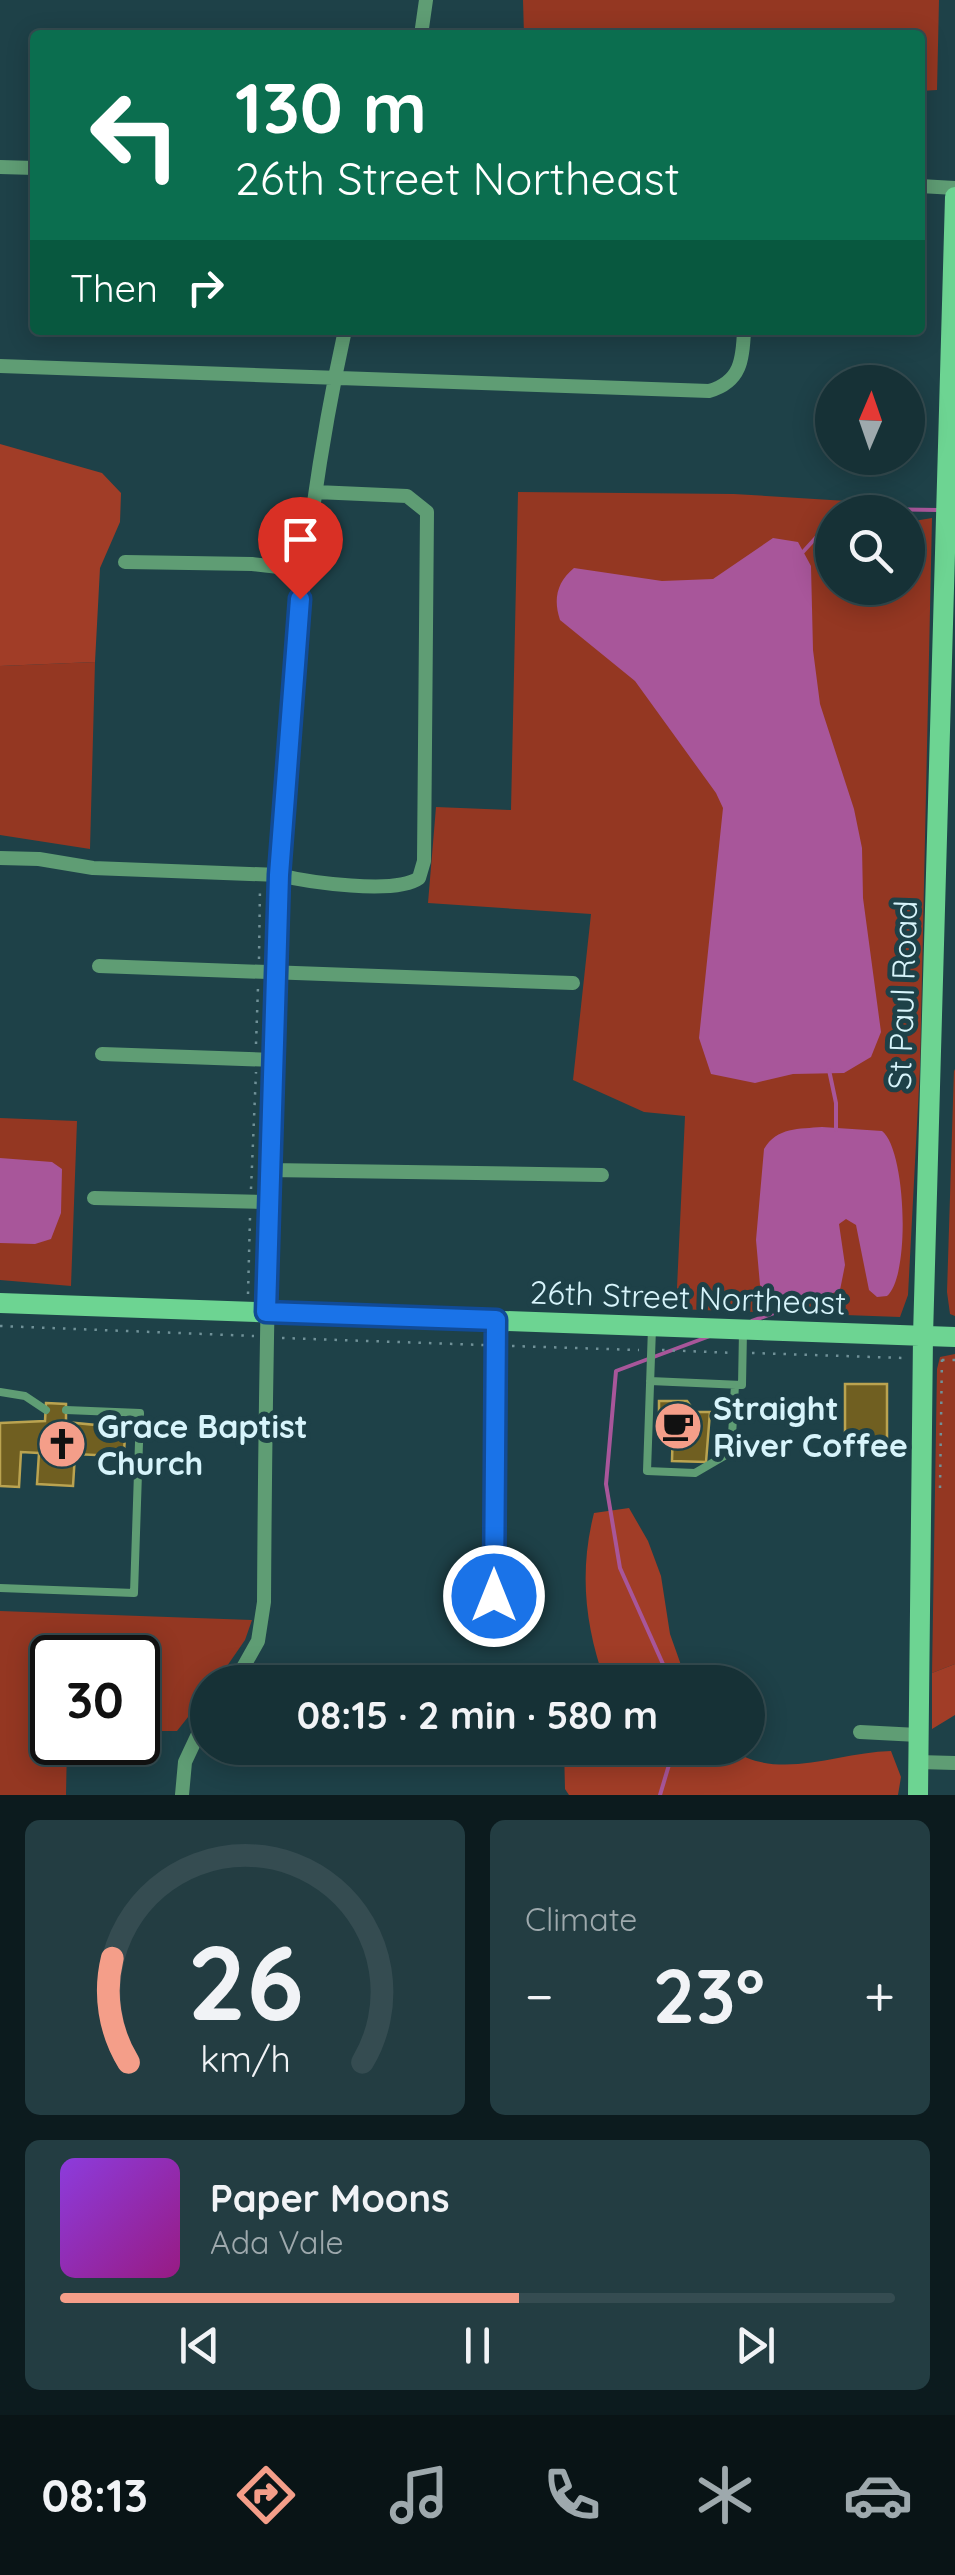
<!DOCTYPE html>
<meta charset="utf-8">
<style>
body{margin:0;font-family:Quicksand,sans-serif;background:#233d42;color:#f1f3f6;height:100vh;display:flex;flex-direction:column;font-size:38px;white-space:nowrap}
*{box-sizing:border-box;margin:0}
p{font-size:32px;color:#9ea9ad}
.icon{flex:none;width:55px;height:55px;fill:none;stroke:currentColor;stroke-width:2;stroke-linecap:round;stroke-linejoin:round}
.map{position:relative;height:1795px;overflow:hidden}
.panel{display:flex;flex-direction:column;gap:25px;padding:25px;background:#0c1b1e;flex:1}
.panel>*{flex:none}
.hud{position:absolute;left:30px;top:30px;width:895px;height:305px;border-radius:10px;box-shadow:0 5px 25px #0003,0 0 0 2px #354c51;background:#0b6e4f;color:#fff;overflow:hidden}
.needle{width:65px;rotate:2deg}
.controls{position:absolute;left:815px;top:365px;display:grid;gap:20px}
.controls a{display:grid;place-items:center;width:110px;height:110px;border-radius:50%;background:#163136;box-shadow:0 5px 25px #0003,0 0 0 2px #354c51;font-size:50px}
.speed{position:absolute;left:30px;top:1635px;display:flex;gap:20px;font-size:50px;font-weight:700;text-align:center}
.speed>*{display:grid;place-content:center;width:130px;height:130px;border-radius:50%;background:#163136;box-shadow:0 5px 25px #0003,0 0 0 2px #354c51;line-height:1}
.speed .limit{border:5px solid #111;border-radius:15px;background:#fff;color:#111}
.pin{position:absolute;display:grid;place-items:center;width:85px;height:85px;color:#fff;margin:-102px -42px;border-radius:50% 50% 50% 0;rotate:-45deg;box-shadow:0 0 10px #0007}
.pin .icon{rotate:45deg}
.me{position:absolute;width:110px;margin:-55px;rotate:0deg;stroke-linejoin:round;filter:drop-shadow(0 0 8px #0008)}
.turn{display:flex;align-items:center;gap:35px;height:210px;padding:0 40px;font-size:45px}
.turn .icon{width:130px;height:130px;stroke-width:2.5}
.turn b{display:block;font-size:70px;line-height:85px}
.then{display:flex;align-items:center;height:95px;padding:0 40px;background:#0003;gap:20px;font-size:38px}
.big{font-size:75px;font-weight:700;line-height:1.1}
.panel .card{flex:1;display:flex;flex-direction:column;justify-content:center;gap:15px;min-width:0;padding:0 35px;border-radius:15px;background:#233d42}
.panel .dial{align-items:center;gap:0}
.dial svg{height:260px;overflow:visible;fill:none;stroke:#354c51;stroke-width:7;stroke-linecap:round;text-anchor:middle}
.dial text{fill:#f1f3f6;stroke:none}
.song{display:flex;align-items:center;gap:30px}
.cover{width:120px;height:120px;border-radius:15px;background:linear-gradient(135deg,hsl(270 70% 55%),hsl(310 70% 35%))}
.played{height:10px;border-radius:5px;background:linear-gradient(90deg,#f49e89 55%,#354c51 55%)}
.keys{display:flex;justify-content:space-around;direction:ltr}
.heat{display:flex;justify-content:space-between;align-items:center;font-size:55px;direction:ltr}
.panel .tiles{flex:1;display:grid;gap:25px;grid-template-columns:1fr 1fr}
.card:last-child{grid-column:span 2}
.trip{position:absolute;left:190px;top:1665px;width:575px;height:100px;border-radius:50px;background:#163136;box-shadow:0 5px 25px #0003,0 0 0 2px #354c51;font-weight:700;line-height:100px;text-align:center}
.dock{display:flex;height:160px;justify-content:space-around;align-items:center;background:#091416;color:#9ea9ad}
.dock .icon{width:70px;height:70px}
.dock .selected{color:#f49e89}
.dock b{font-size:45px;color:#f1f3f6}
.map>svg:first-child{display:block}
.green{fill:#943722}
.forest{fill:#a13d27}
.water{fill:#a8569a}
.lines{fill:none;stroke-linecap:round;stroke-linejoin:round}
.stream{stroke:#a8569a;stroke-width:4}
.building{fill:#705f21;stroke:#baa350;stroke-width:2.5}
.path{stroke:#709198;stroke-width:2.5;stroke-dasharray:2.5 8;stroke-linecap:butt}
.lane{stroke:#5f9d74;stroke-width:8}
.street{stroke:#5f9d74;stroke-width:14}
.secondary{stroke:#6dd492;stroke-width:20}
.route-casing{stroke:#114b97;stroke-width:25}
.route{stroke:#1a73e8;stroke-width:18}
.labels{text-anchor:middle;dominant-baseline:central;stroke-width:10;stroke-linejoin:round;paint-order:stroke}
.street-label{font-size:32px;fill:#d7f4fb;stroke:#1e4148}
.poi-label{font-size:32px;font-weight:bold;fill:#d7f4fb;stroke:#1e4148;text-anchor:start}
</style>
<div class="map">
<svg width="955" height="1795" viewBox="0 0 955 1795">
<rect width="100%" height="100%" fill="#1e4148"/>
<path class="green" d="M523 0H939L937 90 920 91V35H524Z
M518 492 734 494 847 501 878 512H832V588H908V522L932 518 920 1068 908 1295 900 1317 676 1309 685 1116 644 1112 573 1080 591 914 428 903 436 807 511 810Z
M95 662 90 849 0 835V666Z
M954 1069 955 1071V1316L950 1314 947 1292Z
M0 1118 77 1121 71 1286 0 1280Z
M955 1354V1664L932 1673 937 1369 940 1357Z
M0 1611 252 1620 245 1640 216 1682H208L207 1693 177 1731H138V1658H52V1742L67 1743 66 1795H0Z"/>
<path class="forest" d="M0 444 102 473 121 493 120 522 100 568 95 662 0 666Z
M629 1508 648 1541 661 1576 670 1634 687 1682H605C585 1625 579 1572 594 1513Z
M955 1664V1715L932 1729V1673Z
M564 1748H729C778 1783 837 1752 891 1751L901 1777 898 1795H569L565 1789Z"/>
<path class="water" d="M773 538 798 542 811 566 813 650 820 704 854 809 862 848 863 898 881 1032 871 1057 844 1073 793 1074 755 1083 711 1074 699 1038 723 808 716 793 635 681 560 620C553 599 557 582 574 568L662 581 713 579Z
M822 1127 882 1131C906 1149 911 1276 887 1296L877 1297 869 1290 856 1225 846 1219 839 1224 845 1265 840 1290C819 1301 777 1302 760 1285L756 1240 764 1149C777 1127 799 1129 822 1127Z
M0 1158 52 1162 62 1169 61 1213 51 1239 35 1244 0 1243Z"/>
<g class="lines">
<path class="stream" d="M859 512 873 509 938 510
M802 553 832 520
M829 1070 836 1103V1130
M752 1321 823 1295
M671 1682 620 1568 606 1484 616 1371 710 1336
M660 1795 674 1748"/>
</g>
<path class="building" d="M845 1384H887V1442H845Z
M659 1401H687L695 1412H710L706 1462 672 1461 673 1428H659Z
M46 1403 66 1404V1422L116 1427V1436L125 1437 124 1451H116V1456L75 1454 73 1486 37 1484 39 1453 21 1452 19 1487 0 1486V1423L45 1421Z"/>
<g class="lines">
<path class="path" d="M259 959 260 887
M256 1044 258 987
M251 1189 256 1072
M248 1294 250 1217
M0 1326 254 1336
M282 1338 484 1345
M512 1346 639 1350
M662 1350 734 1353
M752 1353 904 1358
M942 1360H955
M940 1488 942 1356"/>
<path class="lane" d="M652 1328 647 1471 695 1473 731 1452 735 1385
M650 1381 742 1385 743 1331
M0 1392 25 1396 46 1410
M0 1588 134 1593 140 1413 66 1410"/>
<path class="street" d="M421 35 426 0
M0 167 35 168
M920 186 955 188
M0 366 709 391C741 382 743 359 744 330
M125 562 252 564 305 570
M0 858 39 859 93 868 279 875C307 882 396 895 419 878L424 861 427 512 407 496 316 492
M99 966 573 983
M102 1054 274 1060
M269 1170 602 1175
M94 1198 268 1202
M493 1631 496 1320
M235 1682 258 1641 264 1602C265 1421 268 1240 274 1058 282 813 292 570 345 330
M860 1732 918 1735
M918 1762 955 1763
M182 1795 185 1762 208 1713"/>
<path class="secondary" d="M0 1303 955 1337
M918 1795 923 1336 955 197"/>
</g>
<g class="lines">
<g class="route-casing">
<path id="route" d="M300 599 279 875 266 1312 496 1320 494 1596"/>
</g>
<use href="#route" class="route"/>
</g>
<defs>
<g id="cafe-disc" transform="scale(2.5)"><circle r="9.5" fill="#f49e89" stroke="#1e4148"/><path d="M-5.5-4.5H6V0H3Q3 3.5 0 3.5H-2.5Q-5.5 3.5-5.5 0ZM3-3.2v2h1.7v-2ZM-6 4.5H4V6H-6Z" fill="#111"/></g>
<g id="church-disc" transform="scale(2.5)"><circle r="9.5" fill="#f49e89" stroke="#1e4148"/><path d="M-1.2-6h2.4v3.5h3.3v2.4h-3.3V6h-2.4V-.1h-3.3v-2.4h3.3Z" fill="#111"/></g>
</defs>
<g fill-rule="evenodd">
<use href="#cafe-disc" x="678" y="1426"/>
<use href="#church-disc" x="62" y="1444"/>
</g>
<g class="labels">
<g class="street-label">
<text transform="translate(902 995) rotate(-88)">St Paul Road</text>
<text transform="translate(688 1297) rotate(2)">26th Street Northeast</text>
</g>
<g class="poi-label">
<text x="713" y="1408">Straight<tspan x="713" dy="37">River Coffee</tspan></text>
<text x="97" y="1426">Grace Baptist<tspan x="97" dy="37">Church</tspan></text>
</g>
</g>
</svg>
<div class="controls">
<a><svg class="needle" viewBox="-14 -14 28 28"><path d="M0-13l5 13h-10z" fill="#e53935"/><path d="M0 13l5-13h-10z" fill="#9ea9ad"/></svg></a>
<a><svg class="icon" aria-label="search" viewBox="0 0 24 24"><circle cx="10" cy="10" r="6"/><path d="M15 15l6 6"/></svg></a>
</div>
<div class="speed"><div class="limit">30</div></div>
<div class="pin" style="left:300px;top:599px;background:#d93025"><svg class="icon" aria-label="arrive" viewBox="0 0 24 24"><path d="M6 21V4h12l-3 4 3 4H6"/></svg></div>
<svg class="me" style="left:494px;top:1596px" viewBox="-20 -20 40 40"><circle r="17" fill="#1a73e8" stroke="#fff" stroke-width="3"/><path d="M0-11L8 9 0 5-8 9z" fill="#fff"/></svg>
<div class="trip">08:15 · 2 min · 580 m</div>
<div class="hud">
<div class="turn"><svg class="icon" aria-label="left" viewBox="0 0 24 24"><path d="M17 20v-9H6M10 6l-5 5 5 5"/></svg><div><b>130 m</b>26th Street Northeast</div></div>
<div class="then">Then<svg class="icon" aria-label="right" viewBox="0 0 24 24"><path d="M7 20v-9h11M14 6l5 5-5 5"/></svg></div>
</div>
</div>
<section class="panel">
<div class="tiles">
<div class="card dial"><svg viewBox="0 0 100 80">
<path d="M14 69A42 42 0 1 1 86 69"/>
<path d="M14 69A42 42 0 0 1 9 37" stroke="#f49e89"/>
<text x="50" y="56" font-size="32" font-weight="700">26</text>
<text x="50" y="72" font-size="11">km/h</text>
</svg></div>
<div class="card"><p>Climate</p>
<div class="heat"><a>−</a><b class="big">23°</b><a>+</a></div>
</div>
<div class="card">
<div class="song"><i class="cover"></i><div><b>Paper Moons</b><p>Ada Vale</p></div></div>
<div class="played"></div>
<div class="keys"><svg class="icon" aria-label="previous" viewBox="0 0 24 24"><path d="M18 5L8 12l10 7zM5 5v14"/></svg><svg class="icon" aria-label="pause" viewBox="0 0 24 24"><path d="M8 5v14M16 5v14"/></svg><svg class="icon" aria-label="next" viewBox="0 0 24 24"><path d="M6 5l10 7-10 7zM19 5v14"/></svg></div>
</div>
</div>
</section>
<nav class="dock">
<b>08:13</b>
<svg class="icon selected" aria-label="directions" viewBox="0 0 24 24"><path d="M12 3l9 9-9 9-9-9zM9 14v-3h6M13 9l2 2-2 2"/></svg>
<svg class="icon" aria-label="music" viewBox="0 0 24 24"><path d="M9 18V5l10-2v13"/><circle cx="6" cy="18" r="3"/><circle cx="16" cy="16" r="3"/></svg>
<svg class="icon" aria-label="phone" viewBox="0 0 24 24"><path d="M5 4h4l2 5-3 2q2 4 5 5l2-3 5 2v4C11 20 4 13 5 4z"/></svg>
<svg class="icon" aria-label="climate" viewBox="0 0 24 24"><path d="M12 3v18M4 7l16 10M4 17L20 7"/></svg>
<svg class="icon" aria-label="car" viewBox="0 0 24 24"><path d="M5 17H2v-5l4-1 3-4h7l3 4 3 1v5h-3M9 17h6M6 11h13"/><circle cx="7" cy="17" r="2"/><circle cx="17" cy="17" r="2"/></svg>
</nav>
